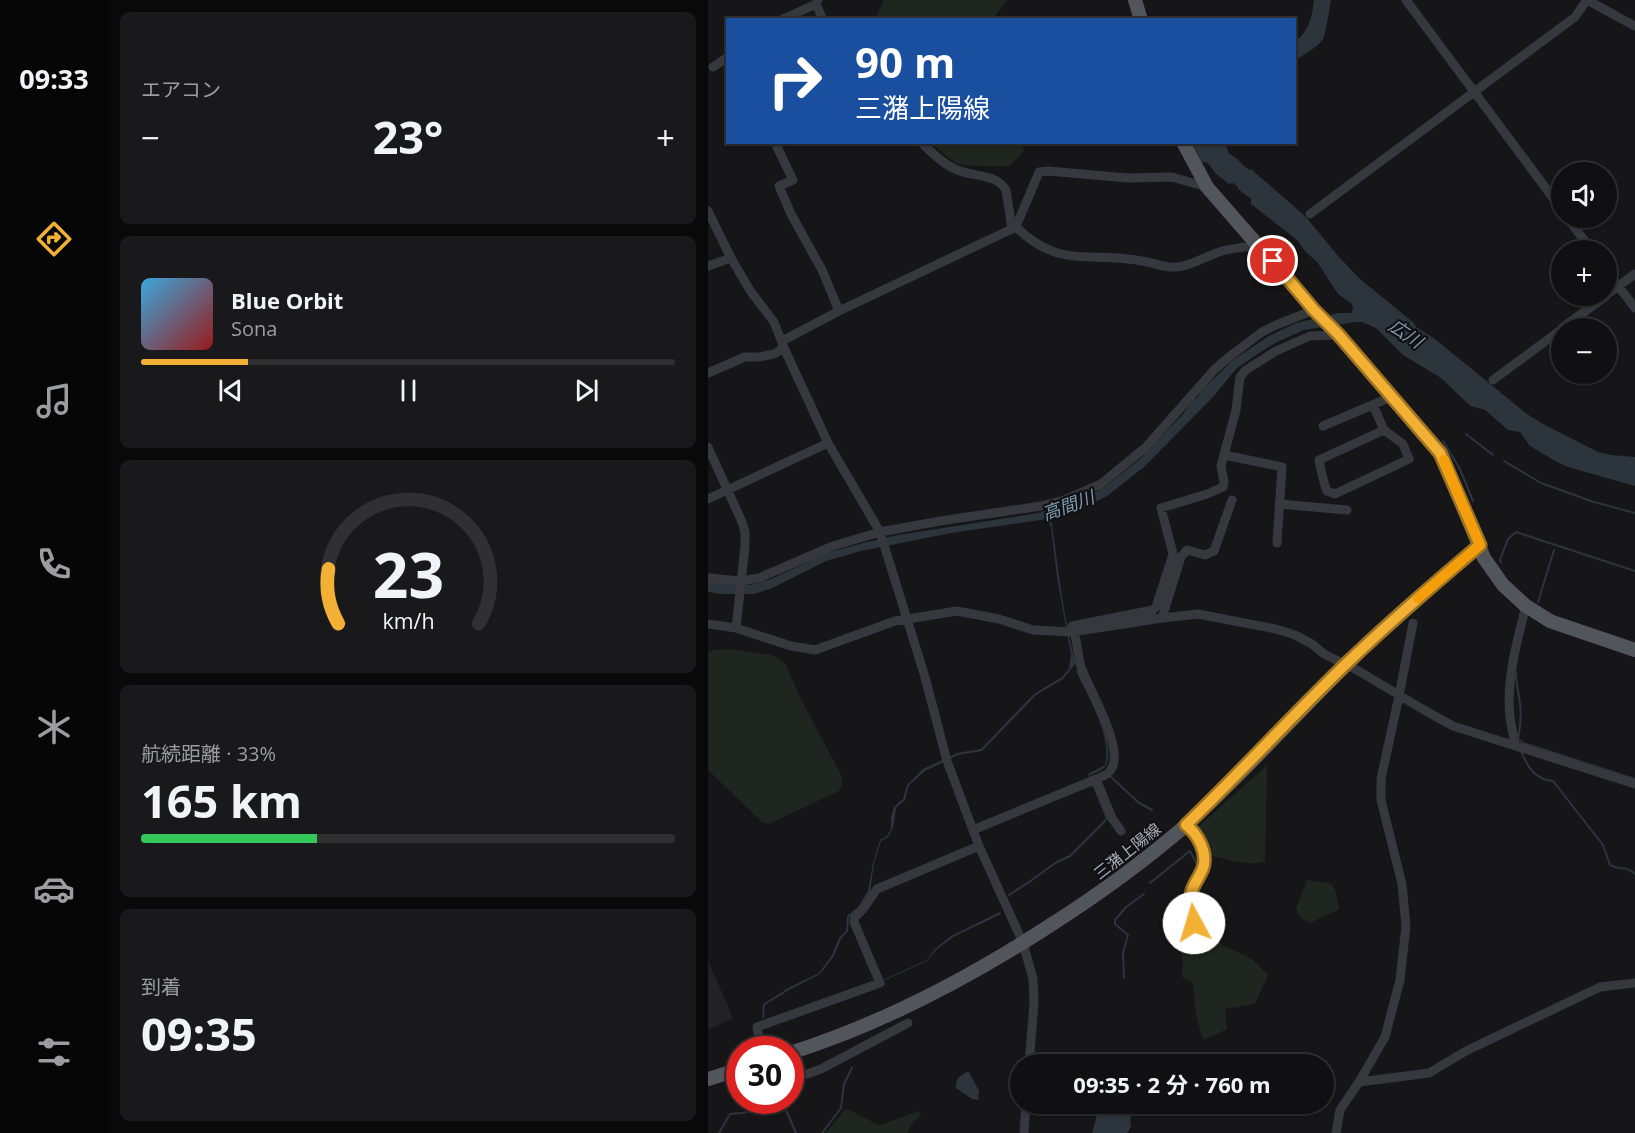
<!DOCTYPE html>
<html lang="ja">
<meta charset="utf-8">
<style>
body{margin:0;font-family:"Open Sans","Noto Sans JP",sans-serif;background:#19191b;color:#f1f3f6;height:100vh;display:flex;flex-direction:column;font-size:22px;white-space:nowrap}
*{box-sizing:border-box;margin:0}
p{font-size:20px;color:#9c9d9f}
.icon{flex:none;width:33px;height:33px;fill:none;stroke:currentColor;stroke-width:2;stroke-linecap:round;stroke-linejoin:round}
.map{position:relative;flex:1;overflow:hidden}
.sheet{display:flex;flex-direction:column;gap:12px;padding:12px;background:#09090a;width:600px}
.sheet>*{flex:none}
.guide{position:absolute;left:18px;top:18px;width:570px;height:126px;border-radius:0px;box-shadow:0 2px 4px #0004,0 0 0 2px #303032;background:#1a4fa0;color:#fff;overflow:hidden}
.buttons{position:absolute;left:843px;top:162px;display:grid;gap:12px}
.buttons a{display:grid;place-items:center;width:66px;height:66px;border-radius:50%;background:#101012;box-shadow:0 2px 4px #0004,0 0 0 2px #303032;font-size:30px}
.speed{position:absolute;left:18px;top:1036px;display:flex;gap:12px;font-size:30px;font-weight:700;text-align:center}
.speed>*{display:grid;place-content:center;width:78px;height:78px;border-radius:50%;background:#101012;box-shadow:0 2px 4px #0004,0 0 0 2px #303032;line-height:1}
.speed .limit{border:9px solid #d22;background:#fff;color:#111}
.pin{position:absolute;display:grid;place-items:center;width:51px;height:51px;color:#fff;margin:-26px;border:3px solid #fff;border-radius:50%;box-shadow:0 2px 6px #0007}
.me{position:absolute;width:66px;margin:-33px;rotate:354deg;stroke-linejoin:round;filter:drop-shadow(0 0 4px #0008)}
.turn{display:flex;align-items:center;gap:21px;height:126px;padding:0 30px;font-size:27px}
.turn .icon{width:78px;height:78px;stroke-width:2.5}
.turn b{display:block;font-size:42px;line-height:51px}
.big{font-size:45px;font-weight:700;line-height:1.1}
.sheet .widget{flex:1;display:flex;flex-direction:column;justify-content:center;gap:9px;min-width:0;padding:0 21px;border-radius:9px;background:#19191b}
.sheet .dial{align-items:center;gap:0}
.dial svg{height:156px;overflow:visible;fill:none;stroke:#303032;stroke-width:7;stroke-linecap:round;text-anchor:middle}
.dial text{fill:#f1f3f6;stroke:none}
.song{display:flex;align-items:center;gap:18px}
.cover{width:72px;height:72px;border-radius:9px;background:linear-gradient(135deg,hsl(200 70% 55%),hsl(0 70% 35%))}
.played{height:6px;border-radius:3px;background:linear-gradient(90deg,#f2b134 20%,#303032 20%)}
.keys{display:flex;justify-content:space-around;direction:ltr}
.heat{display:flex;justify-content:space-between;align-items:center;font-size:33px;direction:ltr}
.charge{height:9px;border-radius:4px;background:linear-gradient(90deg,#34c759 33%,#303032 0)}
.trip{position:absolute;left:302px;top:1054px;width:324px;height:60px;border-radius:30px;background:#101012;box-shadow:0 2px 4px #0004,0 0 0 2px #303032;font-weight:700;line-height:60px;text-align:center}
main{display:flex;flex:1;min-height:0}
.tab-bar{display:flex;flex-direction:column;width:108px;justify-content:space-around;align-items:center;background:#060607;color:#9c9d9f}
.tab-bar .icon{width:42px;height:42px}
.tab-bar .selected{color:#f2b134}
.tab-bar b{font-size:27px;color:#f1f3f6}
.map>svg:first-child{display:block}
.built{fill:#222225}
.green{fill:#1e261f}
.water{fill:#2c353c}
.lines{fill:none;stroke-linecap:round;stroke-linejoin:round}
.stream{stroke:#2c353c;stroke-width:2}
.minor{stroke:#37383d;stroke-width:9}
.primary{stroke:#53555c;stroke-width:14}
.route-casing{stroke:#9d7322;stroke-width:15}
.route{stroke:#f2b134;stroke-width:10}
.slow{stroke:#f59e0b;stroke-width:10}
.labels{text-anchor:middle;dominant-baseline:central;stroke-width:4.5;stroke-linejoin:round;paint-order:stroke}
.street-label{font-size:16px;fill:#a8adb8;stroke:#111113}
.water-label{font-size:18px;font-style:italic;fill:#7f9bb3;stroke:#111113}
</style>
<main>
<nav class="tab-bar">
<b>09:33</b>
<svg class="icon selected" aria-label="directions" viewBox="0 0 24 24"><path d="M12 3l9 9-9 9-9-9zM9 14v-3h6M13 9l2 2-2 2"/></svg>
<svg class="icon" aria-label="music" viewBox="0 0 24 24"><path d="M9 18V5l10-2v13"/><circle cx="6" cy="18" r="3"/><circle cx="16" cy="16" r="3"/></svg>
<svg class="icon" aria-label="phone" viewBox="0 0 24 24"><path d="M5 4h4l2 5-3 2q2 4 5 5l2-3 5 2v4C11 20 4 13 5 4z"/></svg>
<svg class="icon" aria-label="climate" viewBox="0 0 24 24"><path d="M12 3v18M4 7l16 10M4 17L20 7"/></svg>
<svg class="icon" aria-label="car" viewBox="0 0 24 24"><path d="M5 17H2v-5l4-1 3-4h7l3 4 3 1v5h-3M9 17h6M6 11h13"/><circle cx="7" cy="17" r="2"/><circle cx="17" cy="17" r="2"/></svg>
<svg class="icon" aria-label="filters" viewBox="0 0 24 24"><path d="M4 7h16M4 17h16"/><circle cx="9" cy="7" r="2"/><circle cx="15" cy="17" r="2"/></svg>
</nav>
<section class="sheet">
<div class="widget"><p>エアコン</p>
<div class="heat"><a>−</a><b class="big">23°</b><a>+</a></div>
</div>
<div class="widget">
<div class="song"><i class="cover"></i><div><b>Blue Orbit</b><p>Sona</p></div></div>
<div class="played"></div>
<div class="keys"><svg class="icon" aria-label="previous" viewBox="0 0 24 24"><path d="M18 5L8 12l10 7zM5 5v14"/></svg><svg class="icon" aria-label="pause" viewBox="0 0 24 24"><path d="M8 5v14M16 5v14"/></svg><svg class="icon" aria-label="next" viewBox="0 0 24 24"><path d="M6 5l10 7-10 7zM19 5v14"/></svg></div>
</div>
<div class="widget dial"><svg viewBox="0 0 100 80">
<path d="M14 69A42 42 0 1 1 86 69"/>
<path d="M14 69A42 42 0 0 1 9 41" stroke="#f2b134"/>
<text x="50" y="56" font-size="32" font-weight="700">23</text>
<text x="50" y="72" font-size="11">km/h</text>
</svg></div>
<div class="widget"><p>航続距離 · 33%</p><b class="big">165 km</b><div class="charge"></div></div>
<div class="widget"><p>到着</p><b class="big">09:35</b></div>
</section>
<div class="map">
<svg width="927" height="1133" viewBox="0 0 927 1133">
<rect width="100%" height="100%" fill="#161618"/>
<path class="built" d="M0 960 25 1018 0 1030Z"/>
<path class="green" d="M176 0H299L285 19H169V15Z
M222 143H313L316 151 302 166H271L249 164Z
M21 649 63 655 72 659 78 665 93 699 134 777V787L131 791 61 824 54 822 0 770V653L5 650Z
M559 765 557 861C536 867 523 859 503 856L496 840 489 828Z
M599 880 624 884 627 890 631 909 602 923 593 918 588 909Z
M486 929 508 942 544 959 560 975 547 1004 517 1009 519 1029 495 1040 488 1015 485 983 474 977 475 959 465 931Z
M138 1108 170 1125C184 1122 198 1115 212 1111L213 1115 202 1126 199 1133H118Z"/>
<path class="water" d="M606 0H623C622 7 617 36 615 39 609 48 595 55 587 60V42C601 31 604 18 606 0Z
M484 143H517L521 154C529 157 534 165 541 170L543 169 598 217 630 256 652 279 706 323 708 327 727 339 819 414 835 424 890 452 903 455 927 457V486L860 467 849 462 822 446 812 432 800 430 777 410 763 406 757 401 733 378 695 355 668 328 654 322H647L596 330 571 341 554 351 528 369 505 397 436 467 399 496 389 501 343 518C350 564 355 619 368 663L355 679 328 695 274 751 250 755 217 771 201 785 197 800 188 808 185 828 180 837 173 841 166 863 162 892 147 913 141 917 140 931 133 939 126 956 112 974 81 990 57 1005 56 1018H54L55 1004 82 987 111 973 124 955 131 938 138 931 139 916 150 907 160 891 165 863 172 840 179 836 183 829V817L186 807 195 799 199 785 215 769 249 753 273 749 326 694 354 677 361 669 363 655 349 577 343 527 339 519 243 533 153 551 118 561 64 588 46 594H14L0 592V582L43 585 63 579 119 553 155 543 190 535 330 513 371 501 397 487 432 459 475 414 486 398 488 399 496 388 525 360 561 336 588 323 631 313H643L645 309 644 304 630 294 624 285 610 263 598 252 589 240 543 204V199L530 189V187L525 183 521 184 507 173 500 163 494 162Z
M370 670C379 691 409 744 398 765 396 770 387 773 382 775L384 783 380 774 397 765C404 734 381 699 368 671Z
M292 912 293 914 245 937 228 950 219 961 177 980V979L219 960 227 949 243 936Z
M259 1072H261L271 1091 270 1100 264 1099 248 1088C247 1080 252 1075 259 1072Z
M389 1104H427L422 1120 423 1127 419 1133H384L389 1115 388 1108Z"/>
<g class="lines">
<path class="stream" d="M758 434 785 455
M735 441 752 469 765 501
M796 461 833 483 886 502 927 513
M793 562 792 560 800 539 808 532 927 571
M830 602 846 550
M808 672C808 684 811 694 812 705 814 716 812 728 810 739L815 743 927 779
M813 751C819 766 827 780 845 781L895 845 902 865C911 871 915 864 927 874
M402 776 431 803 444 810
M442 883 482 851 489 864 483 882
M479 890 477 895 481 919
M301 895 321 882 349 862 362 856 396 822 399 818 385 784
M416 978 415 953 420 935 407 924V920L418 907 436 894
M74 1101 88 1133
M11 1133 22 1114C35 1112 42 1116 49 1101
M114 1133 133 1108 136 1084 144 1068"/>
<path class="minor" d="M698 0 854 210
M879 0 927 26
M108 4 115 20
M73 20 108 4 110 0
M5 67 20 57
M73 142 69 147 85 180 71 186 83 214 114 270 131 311
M213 142C223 152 234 163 247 169 262 177 289 173 298 190L304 229
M0 211 23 258 43 292 66 322 76 348 120 443 172 532 217 677 239 761 271 846 315 943 325 979 326 1003 321 1065
M602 214 867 17 879 0
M859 218 884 250
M310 222 331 172 340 171 420 178 464 177 499 187
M0 266 23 258
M898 270 927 308
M898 295 927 274
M854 328 898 296
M74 341 131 311 308 227C352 270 382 251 434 261 448 263 460 270 475 266 488 263 501 255 514 251 526 248 539 247 551 245
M0 373 37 357H51L66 354 76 348
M785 380 854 329
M665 405 676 430 695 444 701 459 627 494 619 491C615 481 613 471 611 460L676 430
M615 426 683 397
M0 447 34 522 37 532V546L28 628
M516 455 574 467 569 543
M0 499 120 443
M571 504 639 510
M0 578 33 581 51 578 125 546 172 532 232 521 333 506 354 501 393 484 438 447 507 369 521 357 554 332 568 325 606 310
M454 618 473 557 479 550 497 555 506 551 524 500
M0 624 28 628 83 646 107 650 187 621 249 611 291 619 325 630 364 632 454 618 490 614 568 629 587 635 604 644 616 654 649 670 716 710 745 726 927 784
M807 745C806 736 803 726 802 717 798 680 809 641 818 606
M388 779 404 818 413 831
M478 825C490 834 500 853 495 868 492 877 484 885 483 895 482 904 488 913 486 923
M265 830 386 780C391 778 398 776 402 771 419 751 380 688 373 667 369 654 370 639 364 626L445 610 448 607 465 554 453 508 499 494 515 487 516 482 513 466 528 410 532 377 538 370 568 351 602 336 630 335
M52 1043 49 1027 172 983 146 922 147 917 155 909 169 889 271 846
M82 1080 113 1069 200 1023
M651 1082 721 1073 758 1051 892 987 927 983
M316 1133 318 1104
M628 1133 632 1110 651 1082 677 1037 692 980 698 926 694 884 673 800V779L691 696 705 623"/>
<path class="primary" d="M427 0 433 20
M475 142 499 187 606 310 630 335 733 453 776 558 795 585 818 606 842 621 927 650
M82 1053C173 1024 259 979 338 928 387 897 433 864 477 826 533 776 583 719 637 666 679 623 726 584 772 545
M0 1079 32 1069"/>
</g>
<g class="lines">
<g class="route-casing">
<path id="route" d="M486 923C488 913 482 904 483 895 484 885 492 877 495 868 500 853 490 834 478 825 533 772 584 716 639 663 682 622 727 583 772 545L732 453 630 334 606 310 565 261"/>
</g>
<use href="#route" class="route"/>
<path class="slow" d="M710 598 772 545 736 460"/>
</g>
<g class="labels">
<g class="street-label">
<text transform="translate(419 851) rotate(-38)">三潴上陽線</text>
</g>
<g class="water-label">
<text transform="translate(698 333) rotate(34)">広川</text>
<text transform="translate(360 505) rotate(-20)">高間川</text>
</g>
</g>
</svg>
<div class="buttons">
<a><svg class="icon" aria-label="sound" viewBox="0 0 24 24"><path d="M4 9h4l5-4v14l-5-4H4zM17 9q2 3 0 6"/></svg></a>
<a>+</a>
<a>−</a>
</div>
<div class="speed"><div class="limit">30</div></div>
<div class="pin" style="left:565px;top:261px;background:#d93025"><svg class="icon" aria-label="arrive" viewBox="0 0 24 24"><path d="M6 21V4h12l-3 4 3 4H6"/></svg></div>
<svg class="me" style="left:486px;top:923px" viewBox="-20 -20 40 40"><circle r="19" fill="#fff"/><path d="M0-13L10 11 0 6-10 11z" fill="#f2b134"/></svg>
<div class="trip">09:35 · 2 分 · 760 m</div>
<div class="guide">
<div class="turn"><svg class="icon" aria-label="right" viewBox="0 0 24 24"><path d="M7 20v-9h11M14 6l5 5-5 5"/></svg><div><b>90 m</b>三潴上陽線</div></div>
</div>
</div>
</main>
